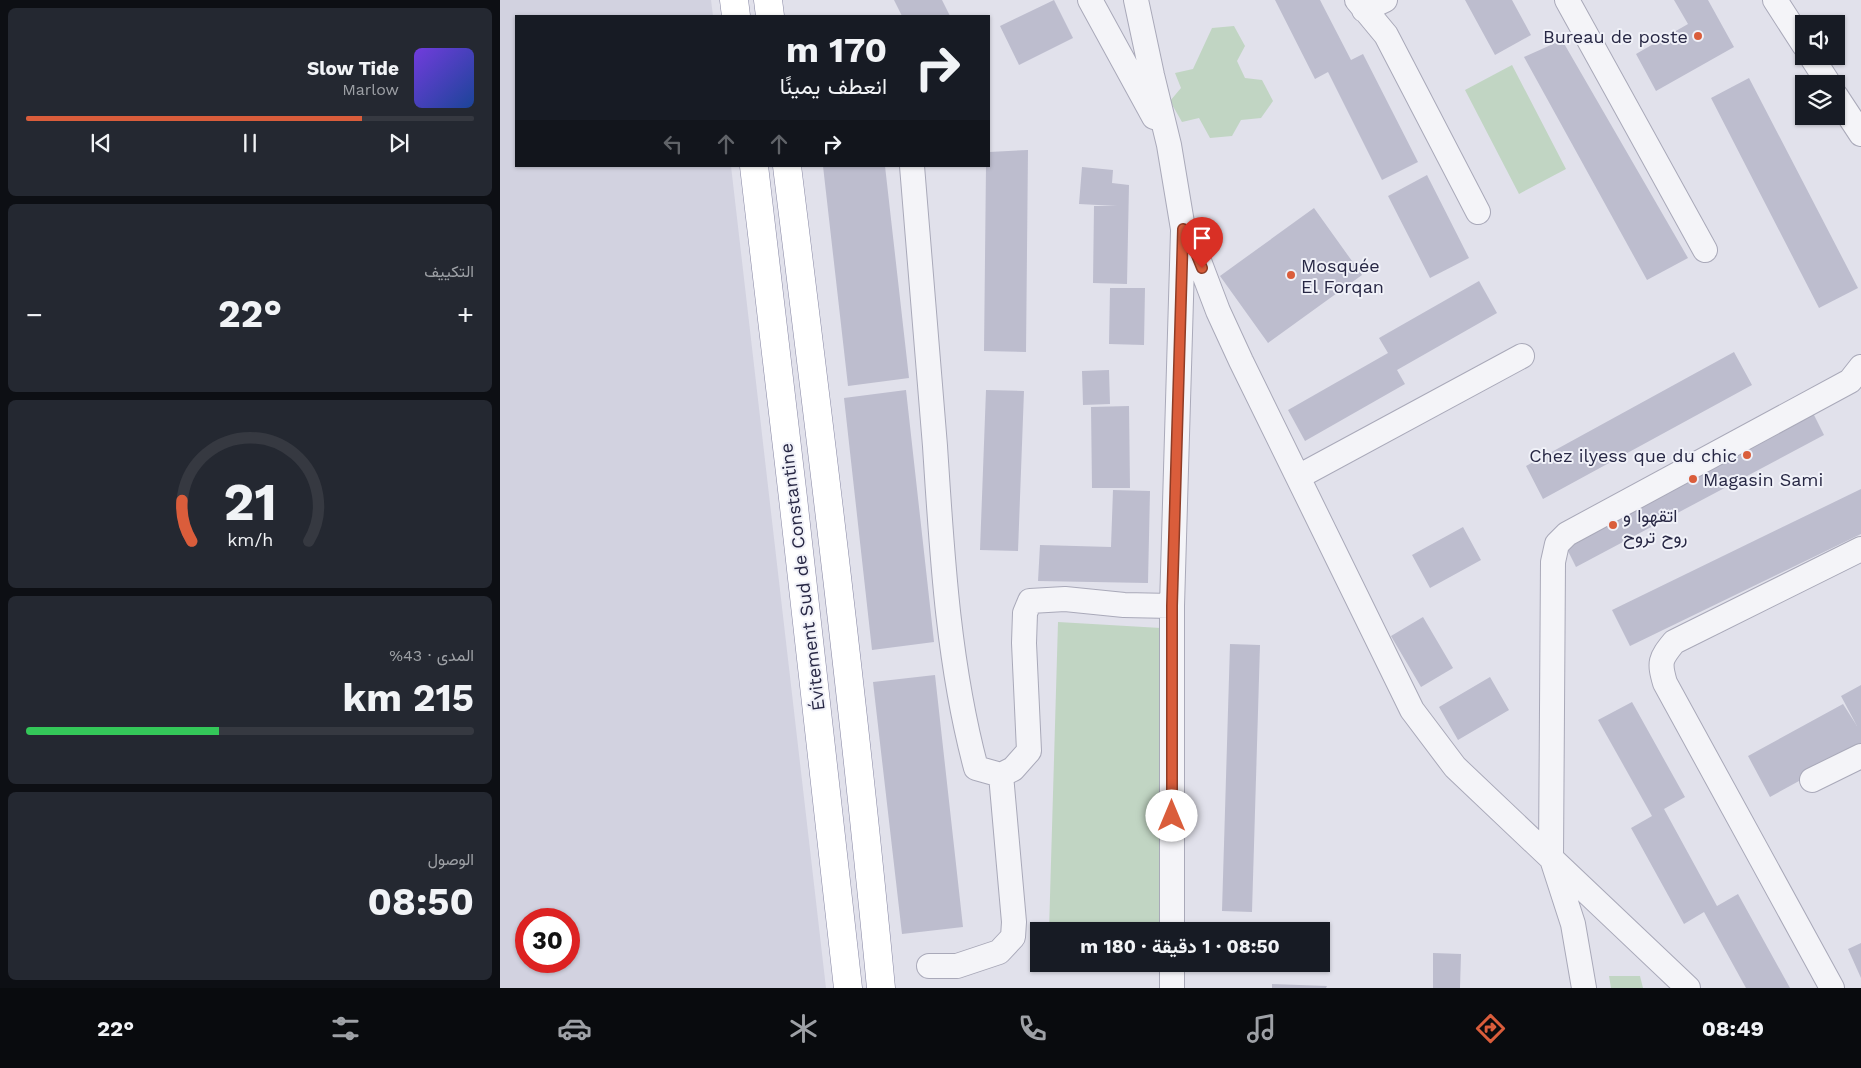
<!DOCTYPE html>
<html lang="ar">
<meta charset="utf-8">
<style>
body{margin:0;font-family:"Work Sans",Vazirmatn,sans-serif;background:#242831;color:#f1f3f6;direction:rtl;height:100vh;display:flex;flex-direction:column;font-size:19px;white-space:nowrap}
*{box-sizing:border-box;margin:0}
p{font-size:16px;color:#9ea1a6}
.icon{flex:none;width:28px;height:28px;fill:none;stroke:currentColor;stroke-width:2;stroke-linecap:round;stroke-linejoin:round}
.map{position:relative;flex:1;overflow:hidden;direction:ltr}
.panel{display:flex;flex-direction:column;gap:8px;padding:8px;background:#0d0f14;width:500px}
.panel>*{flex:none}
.hud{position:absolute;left:15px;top:15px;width:475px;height:152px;border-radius:0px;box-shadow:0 1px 4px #0004;direction:rtl;background:#171b24;color:#f1f3f6;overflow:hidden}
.tools{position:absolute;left:1295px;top:15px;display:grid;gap:10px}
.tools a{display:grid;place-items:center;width:50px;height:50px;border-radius:0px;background:#171b24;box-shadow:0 1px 4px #0004;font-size:25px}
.speed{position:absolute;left:15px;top:908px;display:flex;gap:10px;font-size:25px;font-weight:700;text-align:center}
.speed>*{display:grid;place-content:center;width:65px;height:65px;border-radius:50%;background:#171b24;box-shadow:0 1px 4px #0004;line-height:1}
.speed .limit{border:8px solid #d22;background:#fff;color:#111}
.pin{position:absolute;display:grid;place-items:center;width:42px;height:42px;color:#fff;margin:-51px -21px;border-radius:50% 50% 50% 0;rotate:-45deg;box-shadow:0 0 5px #0007}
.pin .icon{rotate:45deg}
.me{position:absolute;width:55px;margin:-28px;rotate:0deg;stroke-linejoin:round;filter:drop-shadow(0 0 4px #0008)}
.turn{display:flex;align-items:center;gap:18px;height:105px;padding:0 20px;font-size:22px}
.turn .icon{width:65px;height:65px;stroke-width:2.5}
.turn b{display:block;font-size:35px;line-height:42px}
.lanes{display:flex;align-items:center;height:48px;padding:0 20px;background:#0003;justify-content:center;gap:25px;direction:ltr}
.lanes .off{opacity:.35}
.big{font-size:38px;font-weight:700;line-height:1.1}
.panel .card{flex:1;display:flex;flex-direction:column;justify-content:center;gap:8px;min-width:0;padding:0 18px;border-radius:8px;background:#242831}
.panel .dial{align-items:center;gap:0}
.dial svg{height:130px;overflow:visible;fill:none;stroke:#363941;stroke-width:7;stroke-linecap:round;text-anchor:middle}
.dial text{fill:#f1f3f6;stroke:none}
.song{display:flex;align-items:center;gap:15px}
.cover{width:60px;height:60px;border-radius:8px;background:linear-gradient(135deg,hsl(260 70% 55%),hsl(220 70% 35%))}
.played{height:5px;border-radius:2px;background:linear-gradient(90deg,#da5d3b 75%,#363941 75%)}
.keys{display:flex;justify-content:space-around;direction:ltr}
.heat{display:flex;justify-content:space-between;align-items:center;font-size:28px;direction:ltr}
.charge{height:8px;border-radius:4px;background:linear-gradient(90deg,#34c759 43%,#363941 0)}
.trip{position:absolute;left:530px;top:922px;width:300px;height:50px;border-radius:0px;background:#171b24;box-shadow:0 1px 4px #0004;font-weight:700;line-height:50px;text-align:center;direction:rtl}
.tabs{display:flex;height:80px;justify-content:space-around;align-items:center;background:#090b0e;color:#9ea1a6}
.tabs .icon{width:35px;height:35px}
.tabs .active{color:#da5d3b}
.tabs b{font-size:22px;color:#f1f3f6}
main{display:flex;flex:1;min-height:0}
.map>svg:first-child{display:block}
.built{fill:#d2d2e0;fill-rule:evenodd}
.green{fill:#c1d5c3}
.building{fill:#bdbdce}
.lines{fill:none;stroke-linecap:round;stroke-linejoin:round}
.minor-casing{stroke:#a9a9b9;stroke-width:26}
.highway-casing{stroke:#8787a3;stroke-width:29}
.minor{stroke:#f4f4f8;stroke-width:24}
.highway{stroke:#fff;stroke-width:28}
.route-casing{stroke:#8e3c26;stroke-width:12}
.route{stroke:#da5d3b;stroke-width:9}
.poi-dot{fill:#da5d3b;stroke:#f0f1f8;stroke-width:2}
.labels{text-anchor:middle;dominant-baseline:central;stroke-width:4;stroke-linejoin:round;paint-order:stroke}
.poi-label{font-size:18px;fill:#272744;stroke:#f0f1f8;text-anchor:start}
.street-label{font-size:18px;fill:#272744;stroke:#f0f1f8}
</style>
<main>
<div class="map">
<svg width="1361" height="988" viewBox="0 0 1361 988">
<rect width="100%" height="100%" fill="#e1e1eb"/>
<path class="built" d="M0 0H211L213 16H16V166H231L326 988H0ZM26 919H69V961H26Z"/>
<path class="green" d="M734 26 745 46 737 61 745 78 762 80 773 101 761 118 741 120 732 136 710 138 699 118 682 122 670 101 681 88 675 73 693 69 712 28Z
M1012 65 1066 169 1019 194 965 90Z
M558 622 661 628 659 931H549Z
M1109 976H1140L1143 988H1111Z"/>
<path class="building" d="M394 0H442L450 16H402Z
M554 0 573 38 519 65 500 26Z
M775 0H820L851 60 863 54 918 162 882 180 828 72 815 79Z
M965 0H1012L1031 35 995 55Z
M1174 0H1208L1234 47 1156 91 1136 54 1188 24Z
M1062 40 1188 258 1147 280 1024 57Z
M1249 78 1358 288 1319 308 1211 98Z
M528 150 526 352 484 351 486 166H489V152Z
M323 166H385L409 378 348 386Z
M582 167 613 170 612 183 629 185 627 284 593 283 594 206H617L579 204Z
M927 175 969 258 930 278 888 196Z
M814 208 862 275 768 343 720 276Z
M979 281 997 313 897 370 905 384 805 441 788 410 888 353 879 338Z
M610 288H645L644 345 609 344Z
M1234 352 1252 385 1043 499 1026 466Z
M609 370 610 404 583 405 582 371Z
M406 390 434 642 372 650 344 398Z
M486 390 524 391 518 551 480 550Z
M629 406 630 488H592L591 407Z
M1312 411 1324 435 1076 567 1064 543Z
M1361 489V534L1130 646 1112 610Z
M613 490 650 491 648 583 538 581 540 545 611 547Z
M963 527 981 560 930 588 912 555Z
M923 617 953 668 921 687 891 636Z
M730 644 760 645 752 912 722 911Z
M435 675 463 927 402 934 373 682Z
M990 677 1009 710 958 740 939 707Z
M1361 685V747L1270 797 1248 756 1343 704 1357 726 1341 696Z
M1132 702 1185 797 1164 809 1217 906 1238 894 1290 988H1246L1204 912 1184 924 1131 828 1152 816 1098 720Z
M1361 943V978L1348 949Z
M933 953 961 954 960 988H933Z
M772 984 827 986 826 988H772Z"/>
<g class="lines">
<g class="minor-casing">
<path id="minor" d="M590 0 654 117
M636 0 652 75 669 145 683 229 696 253 718 311 741 361 912 710 955 767 1188 988
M857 0 886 35 978 212
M1067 0 1205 250
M1275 0 1304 45
M864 10 885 0
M1311 56 1329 84
M1336 96 1361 134
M412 166C420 259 428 352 435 446 442 554 448 663 476 768L501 775 513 769 529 751 524 643 525 613 530 601 565 599 624 605 672 606
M798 477 1022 356
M1312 780 1361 756
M672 931V606L683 231
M672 964V988
M429 966H457L499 952 513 937 514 922 501 775
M1084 988 1073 924 1051 856 1053 562 1057 544 1067 534 1350 381 1361 367
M1332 988 1165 683C1159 662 1160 659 1174 642L1361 549"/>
</g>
<g class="highway-casing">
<path id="highway" d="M234 0 236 16
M268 0 270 16
M254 166 293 498 348 988
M287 166C321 440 355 714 381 988"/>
</g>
<use href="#minor" class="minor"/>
<use href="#highway" class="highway"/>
</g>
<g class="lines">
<g class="route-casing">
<path id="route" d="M672 816V606L683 229 696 253 702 268"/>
</g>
<use href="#route" class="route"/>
</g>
<g class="poi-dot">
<circle cx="1198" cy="36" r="5"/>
<circle cx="791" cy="275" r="5"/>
<circle cx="1247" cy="455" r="5"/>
<circle cx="1193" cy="479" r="5"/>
<circle cx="1113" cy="525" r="5"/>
</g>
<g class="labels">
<g class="poi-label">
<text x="1188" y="36" text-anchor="end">Bureau de poste</text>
<text x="801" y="265">Mosquée<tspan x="801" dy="21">El Forqan</tspan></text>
<text x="1237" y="455" text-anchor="end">Chez ilyess que du chic</text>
<text x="1203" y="479">Magasin Sami</text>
<text x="1123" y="515">اتقهوا و<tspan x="1123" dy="21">روح تروح</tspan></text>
</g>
<g class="street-label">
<text transform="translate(302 577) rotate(-97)">Évitement Sud de Constantine</text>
</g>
</g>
</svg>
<div class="tools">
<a><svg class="icon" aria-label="sound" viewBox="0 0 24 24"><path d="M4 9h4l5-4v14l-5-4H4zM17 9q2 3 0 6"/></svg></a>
<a><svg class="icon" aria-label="layers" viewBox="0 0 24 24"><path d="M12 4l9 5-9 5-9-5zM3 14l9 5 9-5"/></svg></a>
</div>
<div class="speed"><div class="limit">30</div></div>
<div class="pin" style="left:702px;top:268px;background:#d93025"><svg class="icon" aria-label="arrive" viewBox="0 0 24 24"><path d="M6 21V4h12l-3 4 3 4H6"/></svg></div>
<svg class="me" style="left:672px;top:816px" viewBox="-20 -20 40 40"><circle r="19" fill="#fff"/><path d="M0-13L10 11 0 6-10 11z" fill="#da5d3b"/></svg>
<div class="trip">08:50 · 1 دقيقة · 180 m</div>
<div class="hud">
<div class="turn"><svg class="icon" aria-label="right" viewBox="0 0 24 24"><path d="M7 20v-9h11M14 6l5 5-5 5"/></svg><div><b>170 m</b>انعطف يمينًا</div></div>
<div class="lanes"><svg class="icon off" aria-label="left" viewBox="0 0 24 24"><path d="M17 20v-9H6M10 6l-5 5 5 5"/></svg><svg class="icon off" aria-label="ahead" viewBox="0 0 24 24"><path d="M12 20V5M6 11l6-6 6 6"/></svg><svg class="icon off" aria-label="ahead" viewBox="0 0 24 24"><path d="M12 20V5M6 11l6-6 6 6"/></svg><svg class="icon" aria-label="right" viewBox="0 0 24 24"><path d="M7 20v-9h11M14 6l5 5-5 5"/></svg></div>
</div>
</div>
<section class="panel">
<div class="card">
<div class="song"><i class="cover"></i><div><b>Slow Tide</b><p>Marlow</p></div></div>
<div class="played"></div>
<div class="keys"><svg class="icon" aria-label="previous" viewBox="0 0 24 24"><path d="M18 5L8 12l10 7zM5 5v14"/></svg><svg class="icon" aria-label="pause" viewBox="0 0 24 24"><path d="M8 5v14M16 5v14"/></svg><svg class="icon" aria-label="next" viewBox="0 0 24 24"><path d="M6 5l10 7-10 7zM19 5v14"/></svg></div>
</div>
<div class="card"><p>التكييف</p>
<div class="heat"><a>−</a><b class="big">22°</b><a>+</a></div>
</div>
<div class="card dial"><svg viewBox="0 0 100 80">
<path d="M14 69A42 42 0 1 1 86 69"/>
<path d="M14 69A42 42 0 0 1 8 44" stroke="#da5d3b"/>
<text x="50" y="56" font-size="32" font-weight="700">21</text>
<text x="50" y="72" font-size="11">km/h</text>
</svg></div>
<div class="card"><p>المدى · 43%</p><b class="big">215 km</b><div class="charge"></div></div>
<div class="card"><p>الوصول</p><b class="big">08:50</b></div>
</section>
</main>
<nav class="tabs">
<b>08:49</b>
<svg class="icon active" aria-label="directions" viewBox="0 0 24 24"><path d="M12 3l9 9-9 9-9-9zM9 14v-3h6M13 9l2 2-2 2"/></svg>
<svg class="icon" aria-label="music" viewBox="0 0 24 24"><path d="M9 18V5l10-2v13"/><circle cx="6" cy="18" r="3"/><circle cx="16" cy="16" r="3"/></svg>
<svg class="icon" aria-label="phone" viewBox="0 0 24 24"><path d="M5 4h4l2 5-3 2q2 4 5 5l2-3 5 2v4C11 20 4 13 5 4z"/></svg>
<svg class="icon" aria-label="climate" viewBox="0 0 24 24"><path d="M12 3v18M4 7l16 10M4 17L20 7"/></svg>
<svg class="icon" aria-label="car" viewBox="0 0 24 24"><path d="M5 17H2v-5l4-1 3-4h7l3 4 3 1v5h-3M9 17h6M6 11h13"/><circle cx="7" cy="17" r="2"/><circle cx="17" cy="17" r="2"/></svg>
<svg class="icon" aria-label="filters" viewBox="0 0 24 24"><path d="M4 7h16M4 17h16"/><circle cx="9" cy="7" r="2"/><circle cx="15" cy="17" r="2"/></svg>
<b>22°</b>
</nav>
